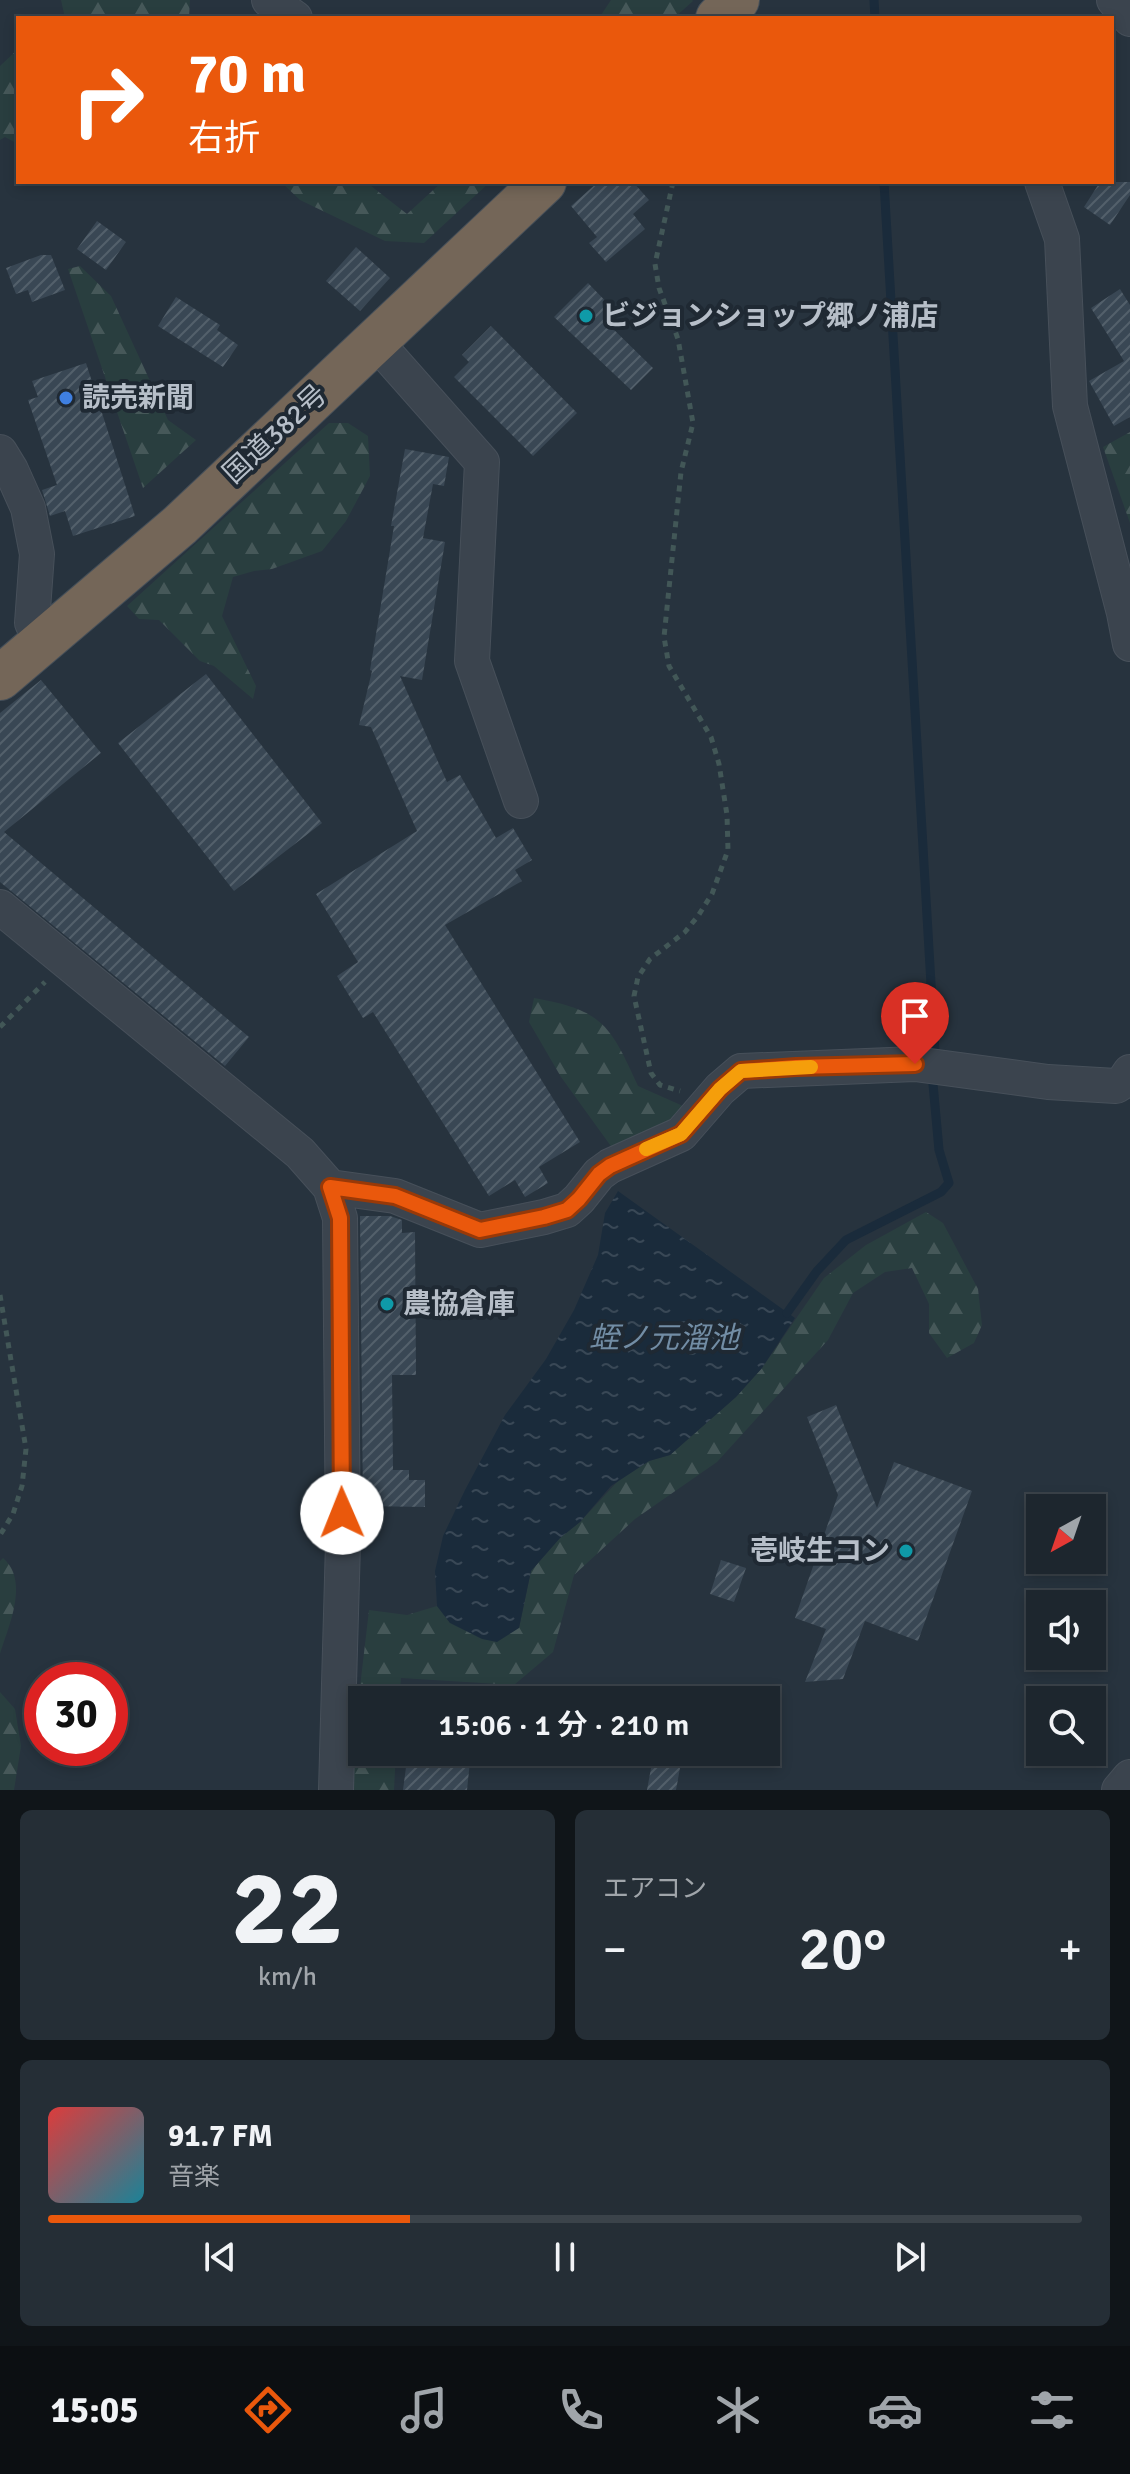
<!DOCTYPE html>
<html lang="ja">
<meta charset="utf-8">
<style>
body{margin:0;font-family:Signika,"Noto Sans JP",sans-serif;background:#252e36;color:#f1f3f6;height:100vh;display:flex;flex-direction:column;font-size:30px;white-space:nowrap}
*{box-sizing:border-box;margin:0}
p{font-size:26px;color:#a0a5aa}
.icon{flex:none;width:44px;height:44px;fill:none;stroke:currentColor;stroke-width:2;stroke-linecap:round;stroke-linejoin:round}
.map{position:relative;height:1790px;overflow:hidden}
.details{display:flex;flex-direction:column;gap:20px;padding:20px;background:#101519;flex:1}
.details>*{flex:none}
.guide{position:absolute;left:16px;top:16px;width:1098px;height:168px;border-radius:0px;box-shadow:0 4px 12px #0003,0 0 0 2px #3b434a;background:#ea580c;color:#fff;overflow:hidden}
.needle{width:52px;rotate:220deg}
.fabs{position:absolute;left:1026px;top:1494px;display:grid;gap:16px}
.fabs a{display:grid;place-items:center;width:80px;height:80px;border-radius:0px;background:#1d262e;box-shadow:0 4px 12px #0003,0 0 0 2px #3b434a;font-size:40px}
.speed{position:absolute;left:24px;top:1662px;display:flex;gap:16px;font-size:40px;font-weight:700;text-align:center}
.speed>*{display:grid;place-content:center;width:104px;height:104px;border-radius:50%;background:#1d262e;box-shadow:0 4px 12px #0003,0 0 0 2px #3b434a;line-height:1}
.speed .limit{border:12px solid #d22;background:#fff;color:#111}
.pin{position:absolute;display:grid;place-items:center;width:68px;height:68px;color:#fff;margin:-82px -34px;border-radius:50% 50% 50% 0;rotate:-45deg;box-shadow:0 0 8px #0007}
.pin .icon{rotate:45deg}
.me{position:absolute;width:88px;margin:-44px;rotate:359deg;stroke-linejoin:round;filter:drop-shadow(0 0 6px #0008)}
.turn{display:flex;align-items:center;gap:28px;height:168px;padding:0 40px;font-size:36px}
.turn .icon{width:104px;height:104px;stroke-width:2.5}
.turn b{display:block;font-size:56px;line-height:68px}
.big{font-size:60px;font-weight:600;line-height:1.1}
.details .widget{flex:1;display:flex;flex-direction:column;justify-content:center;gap:12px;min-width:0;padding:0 28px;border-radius:12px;background:#252e36}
.details .dial{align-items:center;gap:0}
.dial b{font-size:104px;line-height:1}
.song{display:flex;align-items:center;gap:24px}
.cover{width:96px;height:96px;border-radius:12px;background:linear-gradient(135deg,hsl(0 70% 55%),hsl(190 70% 35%))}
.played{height:8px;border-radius:4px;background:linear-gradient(90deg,#ea580c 35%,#3b434a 35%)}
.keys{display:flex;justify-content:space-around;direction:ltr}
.heat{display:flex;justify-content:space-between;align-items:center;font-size:44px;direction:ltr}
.details .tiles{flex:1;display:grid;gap:20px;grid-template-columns:1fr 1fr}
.widget:last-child{grid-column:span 2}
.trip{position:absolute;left:348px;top:1686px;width:432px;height:80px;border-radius:0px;background:#1d262e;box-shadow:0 4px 12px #0003,0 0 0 2px #3b434a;font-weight:600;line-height:80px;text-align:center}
.dock{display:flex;height:128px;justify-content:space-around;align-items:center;background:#0c0f12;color:#a0a5aa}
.dock .icon{width:56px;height:56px}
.dock .active{color:#ea580c}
.dock b{font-size:36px;color:#f1f3f6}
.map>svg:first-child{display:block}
.forest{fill:url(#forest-firs)}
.water{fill:url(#water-ripples)}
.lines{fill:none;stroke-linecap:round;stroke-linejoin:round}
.stream{stroke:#1a2b3b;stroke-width:9}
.building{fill:url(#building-hatch)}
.minor-casing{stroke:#47505a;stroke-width:36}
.highway-casing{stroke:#454f59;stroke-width:46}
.path{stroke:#425757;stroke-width:5;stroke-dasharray:6 6;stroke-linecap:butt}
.minor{stroke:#3b444e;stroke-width:34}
.highway{stroke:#746658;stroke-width:44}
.route-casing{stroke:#983908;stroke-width:20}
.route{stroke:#ea580c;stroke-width:14}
.slow{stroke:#f59e0b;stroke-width:14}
.culture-dot{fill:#0f9aa8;stroke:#1f2933;stroke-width:3}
.shop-dot{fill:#3f7fe0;stroke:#1f2933;stroke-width:3}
.labels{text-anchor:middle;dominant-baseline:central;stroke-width:8;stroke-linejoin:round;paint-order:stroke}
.poi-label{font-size:28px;font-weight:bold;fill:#b7bfc9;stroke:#1f2933;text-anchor:start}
.street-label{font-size:28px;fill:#b7bfc9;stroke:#1f2933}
.water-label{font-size:30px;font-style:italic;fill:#728da5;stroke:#1f2933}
</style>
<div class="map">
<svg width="1130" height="1790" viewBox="0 0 1130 1790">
<defs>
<pattern id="forest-firs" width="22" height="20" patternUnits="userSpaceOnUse" patternTransform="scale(2)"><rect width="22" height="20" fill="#293e3f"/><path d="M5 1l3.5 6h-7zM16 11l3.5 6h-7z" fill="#465859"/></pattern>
<pattern id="water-ripples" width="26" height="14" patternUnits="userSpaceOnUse" patternTransform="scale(2)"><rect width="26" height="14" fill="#1a2b3b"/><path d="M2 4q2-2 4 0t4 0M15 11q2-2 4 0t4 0" fill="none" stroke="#394856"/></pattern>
<pattern id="building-hatch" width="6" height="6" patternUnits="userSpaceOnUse" patternTransform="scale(2)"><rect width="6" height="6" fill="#394754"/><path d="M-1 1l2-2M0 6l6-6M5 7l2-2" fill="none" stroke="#53606b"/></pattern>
</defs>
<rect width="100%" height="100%" fill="#27333e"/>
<path class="forest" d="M61 0H190L189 18H65Z
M611 0H692L693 1 674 18H599Z
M17 50H18V144L5 137 0 140V66Z
M281 182H366L407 214 442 182H490L424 243 385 241 300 200Z
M80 266 111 296 168 420 196 440 143 488 68 269Z
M329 423H348L368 436 370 476 346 521 322 551 272 569 254 571 233 577 222 616 256 686 253 699 214 666 200 661 159 620 139 619 127 606Z
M1130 432V523L1103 447Z
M534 998C603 1010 610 1025 638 1086L683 1106 679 1118 613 1149 561 1077 529 1022Z
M926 1212 943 1223 978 1289 982 1325 974 1343 947 1358 929 1333V1304L912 1268 885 1272 853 1293 828 1340 717 1462 635 1519 574 1575 553 1652 514 1685 401 1678 399 1700H362V1752H396L394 1790H348L369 1610 407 1615 437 1606 450 1623 519 1628 531 1571 560 1538 580 1522 618 1481 649 1461 670 1455 736 1397 762 1368 824 1278 866 1245Z
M3 1558C30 1581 8 1627 0 1654V1561Z
M0 1692 15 1709 21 1746 14 1790H0Z"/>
<path class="water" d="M618 1191 795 1318 762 1368 736 1397 670 1455 649 1461 611 1486 580 1522 560 1538 531 1571 519 1628 497 1642 482 1639 450 1623 437 1606 435 1571 443 1536 465 1490 505 1415 546 1359 574 1310 598 1255 605 1213Z"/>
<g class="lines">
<path class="stream" d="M874 0 875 18
M884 182 935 1052
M787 1313 817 1271 846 1240 941 1192 949 1183 939 1150 932 1073"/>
</g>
<path class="building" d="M598 182H633L649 200 633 214 645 229 606 262 589 243 597 237 571 206Z
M1100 182H1130V195L1110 225 1084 207Z
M97 221 126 242 106 270 77 249Z
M356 247 390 278 360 311 326 281Z
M41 255H51L65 290 32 302 28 290 16 294 6 268Z
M588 283 618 314 608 324 653 368 631 390 554 317Z
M1120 289 1130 305V417L1114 426 1089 381 1124 361 1091 308Z
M176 297 220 325 217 330 238 345 223 367 158 326Z
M491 326 577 413 533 456 454 377 469 362 462 355Z
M86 363 135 516 73 536 65 511 50 516 42 490 57 485 28 400 38 397 32 381Z
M405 449 449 457 444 486 433 484 423 538 445 542 422 680 400 676 447 782 460 775 496 838 513 828 532 860 515 870 522 881 445 925 580 1142 539 1167 548 1183 525 1197 515 1180 489 1196 373 1012 363 1018 337 976 358 962 316 894 417 831 371 727 359 725 372 671 370 670 394 526H391Z
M206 674 322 823 234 891 118 743Z
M41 680 101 753 4 832 249 1037 225 1066 0 882V713Z
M360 1216H390L402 1220V1233L415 1232 416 1375H392L393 1470H409V1480H425V1507L363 1506Z
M836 1405 877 1508 894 1462 972 1491 918 1641 865 1621 843 1679 805 1682 826 1629 795 1618 838 1495 807 1417Z
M721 1560 746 1568 734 1602 710 1594Z
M408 1752H471L467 1790H403Z
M654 1752H683L676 1790H647Z"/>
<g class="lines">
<g class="minor-casing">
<path id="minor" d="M269 0 295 18
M1114 0 1130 19
M1042 182 1062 239 1070 406 1124 613 1130 644
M375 341 482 462 472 661 521 801
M0 452 11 470 28 508 37 554 32 623 42 643
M0 907 300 1153 330 1187 340 1218 343 1543 336 1790
M330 1187 395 1196 480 1230 544 1217 567 1210 579 1199 599 1174 610 1166 681 1134 720 1089 741 1071 915 1064 1048 1082 1116 1086 1124 1081 1130 1072
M1119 1790 1130 1777"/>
</g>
<g class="highway-casing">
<path id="highway" d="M718 18 737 0
M0 678 180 525 544 182"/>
</g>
<path class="path" d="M673 182 655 264 659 288 678 339 693 423 681 472 664 637 669 666 711 737 719 764 727 815 728 850 712 894 698 916 685 932 650 959 638 977 634 996 651 1073 660 1085 680 1091
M0 1027 45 982
M0 1295 26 1449 22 1486 13 1514 0 1535"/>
<use href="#minor" class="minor"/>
<use href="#highway" class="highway"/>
</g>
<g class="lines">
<g class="route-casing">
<path id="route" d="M342 1513 340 1218 330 1187 395 1196 480 1230 544 1217 567 1210 579 1199 599 1174 610 1166 681 1134 720 1089 741 1071 796 1067 915 1064"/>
</g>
<use href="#route" class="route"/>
<path class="slow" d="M646 1149 681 1134 720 1089 741 1071 811 1067"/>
</g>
<g class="culture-dot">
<circle cx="586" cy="316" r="8"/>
<circle cx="387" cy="1304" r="8"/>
<circle cx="906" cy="1551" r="8"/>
</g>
<circle class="shop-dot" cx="66" cy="398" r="8"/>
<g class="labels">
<g class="poi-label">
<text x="602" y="316">ビジョンショップ郷ノ浦店</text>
<text x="82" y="398">読売新聞</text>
<text x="403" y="1304">農協倉庫</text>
<text x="890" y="1551" text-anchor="end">壱岐生コン</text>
</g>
<g class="street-label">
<text transform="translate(275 434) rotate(-43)">国道382号</text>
</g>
<g class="water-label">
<text x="664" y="1338">蛭ノ元溜池</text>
</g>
</g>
</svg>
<div class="fabs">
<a><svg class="needle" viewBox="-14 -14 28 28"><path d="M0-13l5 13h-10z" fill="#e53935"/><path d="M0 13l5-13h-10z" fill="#a0a5aa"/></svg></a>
<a><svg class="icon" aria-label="sound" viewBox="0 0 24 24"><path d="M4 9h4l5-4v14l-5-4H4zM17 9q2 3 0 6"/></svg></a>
<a><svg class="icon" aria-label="search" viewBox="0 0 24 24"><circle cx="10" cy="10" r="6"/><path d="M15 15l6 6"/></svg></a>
</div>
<div class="speed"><div class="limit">30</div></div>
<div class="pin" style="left:915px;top:1064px;background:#d93025"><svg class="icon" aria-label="arrive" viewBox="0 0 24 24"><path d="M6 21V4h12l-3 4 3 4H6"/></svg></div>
<svg class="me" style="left:342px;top:1513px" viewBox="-20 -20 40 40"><circle r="19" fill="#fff"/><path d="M0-13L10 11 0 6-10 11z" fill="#ea580c"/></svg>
<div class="trip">15:06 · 1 分 · 210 m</div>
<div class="guide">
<div class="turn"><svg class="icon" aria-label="right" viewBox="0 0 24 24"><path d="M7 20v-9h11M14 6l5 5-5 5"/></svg><div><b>70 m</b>右折</div></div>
</div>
</div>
<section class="details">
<div class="tiles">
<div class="widget dial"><b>22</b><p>km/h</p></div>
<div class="widget"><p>エアコン</p>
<div class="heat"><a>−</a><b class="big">20°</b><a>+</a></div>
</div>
<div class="widget">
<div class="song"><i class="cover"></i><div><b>91.7 FM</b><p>音楽</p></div></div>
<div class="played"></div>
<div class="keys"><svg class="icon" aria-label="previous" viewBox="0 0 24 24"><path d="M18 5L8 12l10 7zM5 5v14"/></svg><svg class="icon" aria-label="pause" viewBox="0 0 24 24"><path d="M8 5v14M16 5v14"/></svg><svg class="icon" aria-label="next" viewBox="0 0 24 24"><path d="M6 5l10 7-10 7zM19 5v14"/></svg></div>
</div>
</div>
</section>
<nav class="dock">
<b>15:05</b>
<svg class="icon active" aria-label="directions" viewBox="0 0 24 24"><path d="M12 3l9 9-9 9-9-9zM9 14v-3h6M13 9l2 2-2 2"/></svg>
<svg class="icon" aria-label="music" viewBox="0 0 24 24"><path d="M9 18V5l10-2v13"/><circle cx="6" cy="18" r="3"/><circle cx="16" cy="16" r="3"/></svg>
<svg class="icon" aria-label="phone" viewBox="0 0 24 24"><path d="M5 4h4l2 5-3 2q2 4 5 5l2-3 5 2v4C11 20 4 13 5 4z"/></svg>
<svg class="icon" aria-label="climate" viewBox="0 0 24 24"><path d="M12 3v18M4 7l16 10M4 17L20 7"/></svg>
<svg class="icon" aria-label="car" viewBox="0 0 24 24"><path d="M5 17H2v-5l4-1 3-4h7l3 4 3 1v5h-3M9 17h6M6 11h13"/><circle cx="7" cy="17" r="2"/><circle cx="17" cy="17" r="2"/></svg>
<svg class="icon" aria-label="filters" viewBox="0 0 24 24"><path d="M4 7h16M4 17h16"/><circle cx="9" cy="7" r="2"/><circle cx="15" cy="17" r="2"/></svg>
</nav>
